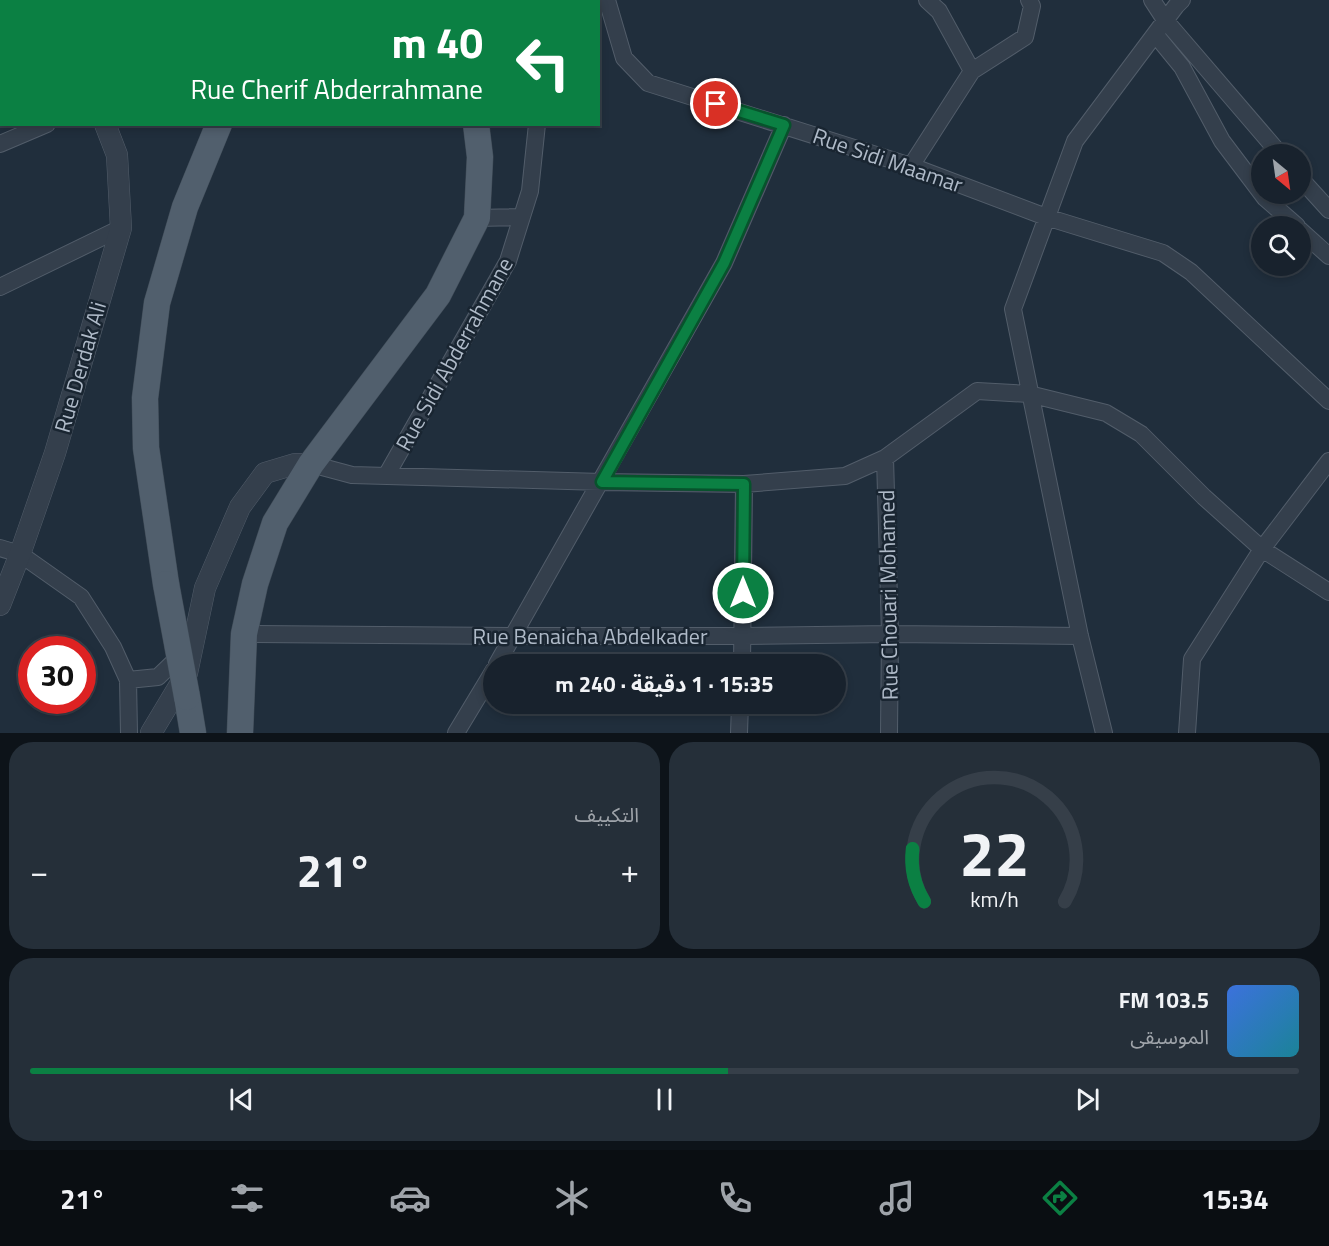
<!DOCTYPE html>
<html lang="ar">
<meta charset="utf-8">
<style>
body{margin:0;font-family:"Titillium Web","Noto Sans Arabic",sans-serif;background:#252f39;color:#f1f3f6;direction:rtl;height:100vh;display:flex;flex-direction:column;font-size:22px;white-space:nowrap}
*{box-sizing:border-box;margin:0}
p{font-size:20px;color:#9fa4aa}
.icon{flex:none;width:33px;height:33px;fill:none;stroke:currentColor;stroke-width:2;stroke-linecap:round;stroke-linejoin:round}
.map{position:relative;height:733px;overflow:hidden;direction:ltr}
.panel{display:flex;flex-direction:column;gap:9px;padding:9px;background:#0d1319;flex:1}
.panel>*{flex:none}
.hud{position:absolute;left:0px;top:0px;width:600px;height:126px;box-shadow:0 3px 9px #0003,0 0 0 2px #363f49;direction:rtl;background:#0b8043;color:#fff;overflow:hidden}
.needle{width:39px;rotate:151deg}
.buttons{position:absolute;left:1251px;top:144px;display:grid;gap:12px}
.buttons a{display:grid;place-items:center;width:60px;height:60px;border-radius:50%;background:#18222d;box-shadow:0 3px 9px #0003,0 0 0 2px #363f49;font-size:30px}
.speed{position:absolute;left:18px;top:636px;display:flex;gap:12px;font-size:30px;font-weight:700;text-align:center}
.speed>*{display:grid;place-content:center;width:78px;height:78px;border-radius:50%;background:#18222d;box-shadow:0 3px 9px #0003,0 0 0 2px #363f49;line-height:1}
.speed .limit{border:9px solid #d22;background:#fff;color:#111}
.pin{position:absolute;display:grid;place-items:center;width:51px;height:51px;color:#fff;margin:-26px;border:3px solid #fff;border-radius:50%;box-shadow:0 2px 6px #0007}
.me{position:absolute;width:66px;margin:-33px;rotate:0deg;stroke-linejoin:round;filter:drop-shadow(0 0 4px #0008)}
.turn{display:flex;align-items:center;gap:21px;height:126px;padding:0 18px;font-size:27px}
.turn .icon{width:78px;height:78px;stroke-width:2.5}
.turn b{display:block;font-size:42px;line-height:51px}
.big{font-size:45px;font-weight:700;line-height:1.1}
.panel .card{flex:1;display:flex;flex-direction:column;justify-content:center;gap:9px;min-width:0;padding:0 21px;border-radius:24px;background:#252f39}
.panel .dial{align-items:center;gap:0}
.dial svg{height:156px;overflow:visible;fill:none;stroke:#363f49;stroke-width:7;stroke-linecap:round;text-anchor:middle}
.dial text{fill:#f1f3f6;stroke:none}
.song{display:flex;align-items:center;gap:18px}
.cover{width:72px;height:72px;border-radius:9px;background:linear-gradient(135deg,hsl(220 70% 55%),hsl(190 70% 35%))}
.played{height:6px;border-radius:3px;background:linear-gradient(90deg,#0b8043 55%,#363f49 55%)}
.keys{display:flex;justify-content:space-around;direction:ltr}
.heat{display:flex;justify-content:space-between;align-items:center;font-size:33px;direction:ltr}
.panel .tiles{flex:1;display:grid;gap:9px;grid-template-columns:1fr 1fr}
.card:last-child{grid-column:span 2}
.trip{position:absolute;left:483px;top:654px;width:363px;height:60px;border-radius:30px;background:#18222d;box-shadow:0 3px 9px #0003,0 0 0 2px #363f49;font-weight:700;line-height:60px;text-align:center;direction:rtl}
.dock{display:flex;height:96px;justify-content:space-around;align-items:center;background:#0a0e12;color:#9fa4aa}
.dock .icon{width:42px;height:42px}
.dock .on{color:#0b8043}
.dock b{font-size:27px;color:#f1f3f6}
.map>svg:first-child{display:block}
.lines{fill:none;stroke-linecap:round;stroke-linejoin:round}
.minor-casing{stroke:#525d6a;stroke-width:18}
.tertiary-casing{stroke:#525d6a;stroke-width:22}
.primary-casing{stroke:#3d4955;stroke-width:27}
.minor{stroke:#343f4c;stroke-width:16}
.tertiary{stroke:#343f4c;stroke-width:21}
.primary{stroke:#515f6d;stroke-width:26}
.primary-bridge-casing{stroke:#3d4955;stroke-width:27;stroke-linecap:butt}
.primary-bridge{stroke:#515f6d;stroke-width:26}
.route-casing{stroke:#07532c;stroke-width:15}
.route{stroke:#0b8043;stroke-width:10}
.labels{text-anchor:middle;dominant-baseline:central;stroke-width:5;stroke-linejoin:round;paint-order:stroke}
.street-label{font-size:22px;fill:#afbac8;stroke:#192531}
</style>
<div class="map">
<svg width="1329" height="733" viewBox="0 0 1329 733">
<rect width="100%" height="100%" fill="#202e3c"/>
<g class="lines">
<g class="minor-casing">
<path id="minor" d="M516 0V2
M607 0 624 58 648 83 911 166 1046 217 1163 253 1191 272 1329 401
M927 0 939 11 972 71
M1152 0 1165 20 1280 154
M83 2 86 0
M1155 34 1182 67 1222 141 1265 198 1297 226
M0 40 2 39
M0 144 47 124
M911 166 972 71 1025 37 1032 6 1029 0
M1300 178 1329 210
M477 218 522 217
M1300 230 1329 256
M0 287 121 228
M885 458 890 634 889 733
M311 464 352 475 602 482 744 484 845 476 885 458 977 391 1029 394 1106 413 1141 434 1204 497 1262 549 1329 592
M386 476 508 261 530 191 537 124
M0 548 20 554 81 597 113 647 128 680 129 733
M244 634 514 636H743L890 634 1080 636
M497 664 724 263 784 125
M742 664 744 484
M128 680 158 677 183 653
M456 733 494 670
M739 733 740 704
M1104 733 1080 636 1013 309 1075 141 1176 6 1182 0
M1187 733 1192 659 1262 549 1329 461"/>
</g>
<g class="tertiary-casing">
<path id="tertiary" d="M52 0 53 2
M0 605 20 554 55 453 121 228 117 155 105 124
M151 733 187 673 205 588 240 507 265 473 295 464H311"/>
</g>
<g class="primary-casing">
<path id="primary" d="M450 0V2
M271 2V0
M166 584 146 448 145 398 157 303 185 207 219 124
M187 697 193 733
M240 733 244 634 255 584 275 523 311 464 438 295 477 218 480 157 476 124"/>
</g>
<use href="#minor" class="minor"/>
<use href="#tertiary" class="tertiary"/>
<use href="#primary" class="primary"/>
<g class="primary-bridge-casing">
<path id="primary-bridge" d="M166 584 187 697"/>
</g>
<use href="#primary-bridge" class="primary-bridge"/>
</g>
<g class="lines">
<g class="route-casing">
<path id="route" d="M716 104 784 125 724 263 602 482 744 484 743 593"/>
</g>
<use href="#route" class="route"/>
</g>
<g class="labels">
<g class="street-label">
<text transform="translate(888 160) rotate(19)">Rue Sidi Maamar</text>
<text transform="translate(454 354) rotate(-61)">Rue Sidi Abderrahmane</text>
<text transform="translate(80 367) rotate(-74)">Rue Derdak Ali</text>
<text transform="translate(888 595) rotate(-91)">Rue Chouari Mohamed</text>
<text x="590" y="636">Rue Benaicha Abdelkader</text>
</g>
</g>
</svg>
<div class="buttons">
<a><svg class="needle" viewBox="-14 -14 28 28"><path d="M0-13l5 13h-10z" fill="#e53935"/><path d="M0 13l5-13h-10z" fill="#9fa4aa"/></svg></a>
<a><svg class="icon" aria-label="search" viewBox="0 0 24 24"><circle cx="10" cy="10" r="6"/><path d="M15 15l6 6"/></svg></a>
</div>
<div class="speed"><div class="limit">30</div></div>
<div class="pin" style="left:716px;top:104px;background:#d93025"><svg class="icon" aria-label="arrive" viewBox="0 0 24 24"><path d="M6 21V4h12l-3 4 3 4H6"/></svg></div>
<svg class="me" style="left:743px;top:593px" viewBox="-20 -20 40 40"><circle r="17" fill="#0b8043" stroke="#fff" stroke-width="3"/><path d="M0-11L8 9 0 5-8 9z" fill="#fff"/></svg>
<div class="trip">15:35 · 1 دقيقة · 240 m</div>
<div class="hud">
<div class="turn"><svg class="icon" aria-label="left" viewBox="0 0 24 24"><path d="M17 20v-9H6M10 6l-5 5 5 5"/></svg><div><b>40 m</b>Rue Cherif Abderrahmane</div></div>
</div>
</div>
<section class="panel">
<div class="tiles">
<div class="card dial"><svg viewBox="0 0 100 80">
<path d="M14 69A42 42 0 1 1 86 69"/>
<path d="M14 69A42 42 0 0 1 8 42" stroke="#0b8043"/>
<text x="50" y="56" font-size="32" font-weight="700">22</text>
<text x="50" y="72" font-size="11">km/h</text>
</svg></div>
<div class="card"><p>التكييف</p>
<div class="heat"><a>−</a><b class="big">21°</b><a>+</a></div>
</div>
<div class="card">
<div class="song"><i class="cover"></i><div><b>103.5 FM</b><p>الموسيقى</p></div></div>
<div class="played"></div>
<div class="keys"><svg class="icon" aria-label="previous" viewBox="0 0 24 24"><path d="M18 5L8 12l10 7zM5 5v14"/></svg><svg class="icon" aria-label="pause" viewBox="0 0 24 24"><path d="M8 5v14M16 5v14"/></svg><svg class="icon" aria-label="next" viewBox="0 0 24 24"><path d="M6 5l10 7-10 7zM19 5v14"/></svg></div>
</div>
</div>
</section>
<nav class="dock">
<b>15:34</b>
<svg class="icon on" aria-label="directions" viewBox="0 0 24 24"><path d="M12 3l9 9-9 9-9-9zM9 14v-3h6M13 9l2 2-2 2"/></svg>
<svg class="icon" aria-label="music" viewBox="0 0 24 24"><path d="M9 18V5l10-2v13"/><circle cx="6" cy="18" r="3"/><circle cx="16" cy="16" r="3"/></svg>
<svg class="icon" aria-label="phone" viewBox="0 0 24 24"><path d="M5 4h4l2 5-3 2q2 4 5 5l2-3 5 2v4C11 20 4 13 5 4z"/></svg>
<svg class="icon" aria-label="climate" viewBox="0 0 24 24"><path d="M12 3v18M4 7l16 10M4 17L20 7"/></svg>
<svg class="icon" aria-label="car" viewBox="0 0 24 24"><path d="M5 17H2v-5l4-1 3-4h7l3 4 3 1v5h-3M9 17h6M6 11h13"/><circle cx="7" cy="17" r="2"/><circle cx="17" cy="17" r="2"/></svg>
<svg class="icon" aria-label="filters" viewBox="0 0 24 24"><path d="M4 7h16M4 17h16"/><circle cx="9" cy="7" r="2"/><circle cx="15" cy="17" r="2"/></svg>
<b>21°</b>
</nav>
